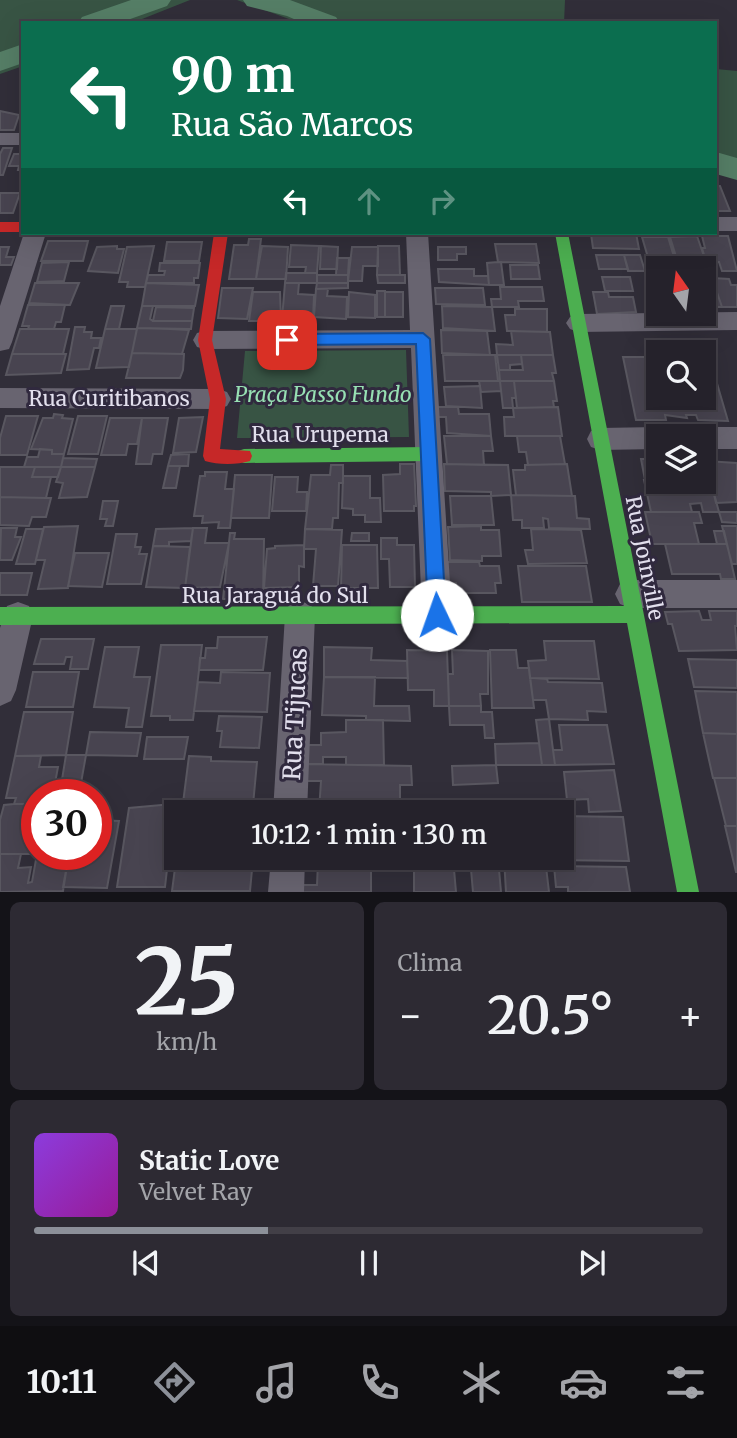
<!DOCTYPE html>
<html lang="pt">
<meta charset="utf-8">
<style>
body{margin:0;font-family:Merriweather,serif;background:#2d2a33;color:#f1f3f6;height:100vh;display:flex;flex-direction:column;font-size:26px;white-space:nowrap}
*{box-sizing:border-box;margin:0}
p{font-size:23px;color:#a3a4a9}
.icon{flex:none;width:38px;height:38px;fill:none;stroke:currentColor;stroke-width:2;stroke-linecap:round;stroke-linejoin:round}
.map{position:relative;height:892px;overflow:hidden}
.sheet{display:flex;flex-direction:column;gap:10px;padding:10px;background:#141318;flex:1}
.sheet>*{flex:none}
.guide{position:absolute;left:21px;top:21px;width:696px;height:214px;border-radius:0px;box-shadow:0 7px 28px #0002,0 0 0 2px #423f47;background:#0b6e4f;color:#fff;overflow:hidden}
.needle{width:46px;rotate:346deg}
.tools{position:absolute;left:646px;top:256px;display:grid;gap:14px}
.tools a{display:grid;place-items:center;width:70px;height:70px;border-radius:0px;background:#25222b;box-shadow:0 7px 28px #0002,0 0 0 2px #423f47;font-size:35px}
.speed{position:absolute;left:21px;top:779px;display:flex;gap:14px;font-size:35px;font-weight:700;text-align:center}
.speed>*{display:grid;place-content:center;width:91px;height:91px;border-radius:50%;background:#25222b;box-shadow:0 7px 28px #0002,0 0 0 2px #423f47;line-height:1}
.speed .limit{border:10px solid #d22;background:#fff;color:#111}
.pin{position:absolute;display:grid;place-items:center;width:60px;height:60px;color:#fff;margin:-30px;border-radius:14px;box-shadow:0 4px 10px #0006}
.me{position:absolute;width:77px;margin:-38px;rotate:357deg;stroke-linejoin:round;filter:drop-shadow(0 0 5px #0008)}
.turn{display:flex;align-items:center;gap:24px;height:147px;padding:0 35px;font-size:32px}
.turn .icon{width:91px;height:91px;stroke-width:2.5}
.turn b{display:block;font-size:49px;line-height:60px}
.lanes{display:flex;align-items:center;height:66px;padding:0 35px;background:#0003;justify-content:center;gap:35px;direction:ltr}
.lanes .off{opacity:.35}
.big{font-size:52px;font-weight:600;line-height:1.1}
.sheet .widget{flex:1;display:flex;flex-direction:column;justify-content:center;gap:10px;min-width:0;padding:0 24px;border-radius:10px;background:#2d2a33}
.sheet .dial{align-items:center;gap:0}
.dial b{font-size:91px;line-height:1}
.song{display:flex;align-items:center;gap:21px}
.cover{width:84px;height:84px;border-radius:10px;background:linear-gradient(135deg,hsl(270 70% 55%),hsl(300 70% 35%))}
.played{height:7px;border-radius:4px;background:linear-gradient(90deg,#8c9099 35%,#423f47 35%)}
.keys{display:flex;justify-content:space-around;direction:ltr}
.heat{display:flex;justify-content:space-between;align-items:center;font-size:38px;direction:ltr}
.sheet .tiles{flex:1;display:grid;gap:10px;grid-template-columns:1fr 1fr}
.widget:last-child{grid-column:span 2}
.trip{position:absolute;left:164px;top:800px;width:410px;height:70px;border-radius:0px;background:#25222b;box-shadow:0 7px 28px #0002,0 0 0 2px #423f47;font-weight:600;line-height:70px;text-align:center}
.tabs{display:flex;height:112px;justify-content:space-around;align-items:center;background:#0f0e11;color:#a3a4a9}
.tabs .icon{width:49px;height:49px}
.tabs .current{color:#8c9099}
.tabs b{font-size:32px;color:#f1f3f6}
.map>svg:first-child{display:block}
.green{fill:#385444}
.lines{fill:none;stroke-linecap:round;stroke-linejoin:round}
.river{fill:#557e66;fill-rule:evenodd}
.building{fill:#484450;stroke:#595760;stroke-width:2}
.street{fill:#686470;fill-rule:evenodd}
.fast{fill:#4caf50;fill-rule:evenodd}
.jam{fill:#c62828;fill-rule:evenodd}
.route{fill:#1a73e8;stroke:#114b97;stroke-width:2}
.labels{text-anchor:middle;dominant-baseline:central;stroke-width:6;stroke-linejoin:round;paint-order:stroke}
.park-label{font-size:21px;font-style:italic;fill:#97e0b3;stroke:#30293e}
.street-label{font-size:21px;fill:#e2dfed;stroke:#30293e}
.near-street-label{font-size:24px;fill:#e2dfed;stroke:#30293e}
</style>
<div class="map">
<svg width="737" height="892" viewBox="0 0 737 892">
<rect width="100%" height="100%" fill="#312e39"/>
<path class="green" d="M0 0H190L132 23H23V66L0 74Z
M237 0H565L564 23H300Z
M716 69 737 71V174L716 166Z
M406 350 409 437 237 438 245 351Z"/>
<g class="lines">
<path class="river" d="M131 0H171L167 6 119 23H78L82 17Z
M243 0H290L336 17 340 23H303L287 16 247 6Z
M23 44V63L0 71V52Z
M716 152 737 158V180L716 174Z"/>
</g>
<path class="building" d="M0 111 19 115 14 130H0Z
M3 148H12L3 175H0V154Z
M14 154H23V170H18L19 166H9Z
M716 186H720L730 211H716Z
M0 193H20L13 213H0Z
M615 233H636L639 249 593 248 591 234Z
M697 236 706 262 678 263 670 237Z
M702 236H728L737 271H722L719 262H706L702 248H705Z
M642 237H668L675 260 649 261Z
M249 239H261L256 279H229L234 245H248Z
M48 241H88L83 261H41Z
M167 242H202L199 261H164Z
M495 244H536L539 263 498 262Z
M291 245 319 246 317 273H305L306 267H289Z
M117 246V249H124L118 273 88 271 97 247Z
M154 246 145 287H127L128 282H119L127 247Z
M262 246 288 247 286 279H256Z
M321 246 338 247 337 269H320Z
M378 246H399L400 275H377Z
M0 247H9L6 257H14L11 265H0Z
M352 247H378V266H363L362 281H348Z
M438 247H466V254H457V260H438Z
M596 255H624L628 269H599Z
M624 255H640L645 271H628Z
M337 258H349L348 275H336Z
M69 262 64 281 37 282 42 263Z
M498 262H501L504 285H489L487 263Z
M160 263H200L198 278H194V283H146L148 275H164L165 271H159Z
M510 265H538L540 279H511Z
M438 269H474V276H488L489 285 439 282Z
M286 273H317V283H285Z
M317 275H348V283H317Z
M377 275H405V283H378Z
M602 277H630L633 291H605Z
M704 278H712L722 307H704Z
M712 278 729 279 731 285H737V307H722Z
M35 283H79L70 305 29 303Z
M146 283 199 285 195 306H142Z
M285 283H299L298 294 314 295 313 320 282 319Z
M317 283H348V288L316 289Z
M500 287H542L544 301H518L519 307H492L491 299H501Z
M222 288H253L247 319 218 318Z
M435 288H483L485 305 436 304Z
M316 289H328L327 296 347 297 346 319 314 317Z
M377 291H385V317H377Z
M253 292H280L281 321H249Z
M349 292 375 295V318L348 317Z
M385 292H403V317H385Z
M593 292H608L609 297H633L636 312 597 314Z
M28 305H65L61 322H56L54 329H28L29 326H22Z
M111 306H124L119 329H105Z
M142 306H153L150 319 153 321H192L191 329 137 328Z
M442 306 492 307 495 331 443 328Z
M156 307 194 308 192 321H153Z
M515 309H547V332L507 331 505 315H515Z
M75 327H85L84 332H92L91 338H101L99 348H94L89 369 67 370Z
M137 328 170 329 189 330 182 354 132 353Z
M20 329H69L63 354H12Z
M105 329H137L129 367 96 368Z
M441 330 487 331 490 355 442 353Z
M511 331 550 332 553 355H497L496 344 513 345Z
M675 339H704L728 421 698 420 696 415H686L687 418 665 415 666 420H636L623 357H652L658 380V397H704V352H679Z
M132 353 184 354 183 370 180 378H126Z
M12 354H66L61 373 6 375Z
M443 355H495L498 381H445Z
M497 355H521L522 364 510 365V370H499Z
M521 355H553L556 373H552L554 381H500L499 370H523Z
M479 381H500L501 391 481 392Z
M500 381H514L516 398H512L513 408H503Z
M514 381H554L557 401H553L554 407 517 408Z
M480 386 482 408 446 406 444 387Z
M436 407H458L459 414H489L491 436 447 433 446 417H436Z
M558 407 562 436H505L504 417H514L513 408Z
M54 414 63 415 62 418 73 419 64 454H52V450L31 449 43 418H53Z
M6 416H38L27 455H0V438Z
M78 416H107L98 454H68Z
M203 417 196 452 173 453 179 418Z
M110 418H142L137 444H128L126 455H101Z
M142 418H168L162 454H153L151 464H136Z
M444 436H491L493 451H483L484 465 447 464Z
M517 436H560L565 464 528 465 526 452H519Z
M40 449 52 450V454H64L61 467H24L27 457H38Z
M645 451H658V480H645L641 459H646Z
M189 454 188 466H168L171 455Z
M63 458 97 459 95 467H61Z
M706 461 737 463V502L716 503Z
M400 464H414L416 506H414V511H384L383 475 400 474Z
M444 464 508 465 511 495 491 496V492L445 491Z
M567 464 572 496 516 495 513 470H525V465Z
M331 465H343V483H339L338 518H333L332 529H305L311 475H330Z
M168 466H180L176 488H163Z
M0 467H35L32 477H51L46 498 0 497Z
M35 467H61L58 477H32Z
M61 467H95L87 497 59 498 63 483 56 482Z
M205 472H227L225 489H234L230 528H218L219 522 202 523 203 516H194L200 476H205Z
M235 475H272L269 518H231Z
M343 476H370V498H380L381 522H365V515H353V509L342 508Z
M275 477H298L297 492H307L306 511H272Z
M704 479H710L719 512H703L701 503 690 504 692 512H651L644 480 704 481Z
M511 495 575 496 577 518 589 519 590 529 549 528 548 519 543 518 544 528H522V520H513Z
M450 496H491L494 525H452Z
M0 497 46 498H51L46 517H32L29 526 0 525Z
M103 501H118L113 526H105L107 519H100Z
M645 512H699L702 523H694L699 544H652Z
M719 512H737V523L722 522Z
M78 526 68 588 38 589 45 560H36L44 527Z
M481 526V530H499L501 556H482V561L450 560 448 527Z
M722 526H737V564H732Z
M1 528H17L15 537H21L12 560H0Z
M193 528H207L205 543H229L220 587 185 588Z
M193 528 191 541 169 542V546H153L156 529Z
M26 529H43L35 564H16Z
M305 529 342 530 338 586H313L316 549H304Z
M531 529 581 530 587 563 528 564 525 550H533Z
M714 531H724L727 544H717Z
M230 533H235L234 539H264L263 599H223Z
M352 533H369V541H351Z
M116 534H137L135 547H141L139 554H147L141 584H107Z
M381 538H397V545H414L415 587H390L389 559H381Z
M665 544H727L735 579H721L720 574H672Z
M304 545V567L299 566V587L264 588 267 549 275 548V546Z
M342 545H377L378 588H341Z
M153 546 190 547 185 588 146 587Z
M75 553H109L102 587 68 586Z
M443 562H479L480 566H499L501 583H495L496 593H456V583H444Z
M518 566H586L592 602H522Z
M0 573H32L27 595H0Z
M699 611 702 620H711L709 611H737V626H735L737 650 679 651 672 624H668L665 612Z
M218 637H267L263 670H199L200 658H205L206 648H217Z
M41 639H94L88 669H70L72 657H66L64 664H34Z
M544 641H594L599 679 530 678 528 661 546 660Z
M161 645H202L193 720H170V716H151Z
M105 647H139L134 677H150L142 727H126L129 708 94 707Z
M324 647 372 648 371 660 407 661 408 678 324 677Z
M407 650 447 651 449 706H434V690H408Z
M452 650 488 651V694H480L481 706H449L448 674H453Z
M490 650H516L518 668H529L534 708H492Z
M688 659 737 660V688L694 687Z
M33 672H79L73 707H26Z
M221 672 270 673 267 712 194 711 198 682 220 683Z
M324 677H375L374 706H409L410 721 366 720V716L322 715Z
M530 678 547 679 548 682 602 683 606 712 587 711 588 720 549 719 546 700H533Z
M695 691 737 692V734L703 733Z
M449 706H481V712H492L494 738H485L484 725H450Z
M24 712H73L66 755 15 756Z
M219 716 262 717 259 748 220 747 222 731H217Z
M549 719 555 765H542L536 720Z
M346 720H383L384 765H346V757H323V764H306V745H321V733L346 732Z
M559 725H607L614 764 555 765 553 750H562Z
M90 732 141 733 137 756 86 755Z
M703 733 737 734V778H713Z
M147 737H188L184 759H144Z
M539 743 542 765H496L495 744Z
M66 755H86L79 794H53V792H60Z
M15 756H41L39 767H58L53 794H37V804H14L16 798H6Z
M189 756 211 757V761L257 762 253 805 183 803Z
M306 764 411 766 412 785H400V805H412L413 812 319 811 321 781H305Z
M496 765 498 783 453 785 452 766Z
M614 770 621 811 589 812 588 799 567 800 564 772Z
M714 778H737V826H726Z
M183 803 182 812H177V843H170L165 887H117L129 808Z
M14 804H37V854H0V820L4 805Z
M455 804H499L500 812H455Z
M208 807H257L256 812H208Z
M562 816 623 817 629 861 553 860V858H562Z
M96 820 119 821 107 888 63 887 69 854H96Z
M725 826H737V872H736Z
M177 853V858L253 859 250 891H172Z
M0 854H21L18 868 31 867 28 883 32 882 37 854H69L63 891 0 892Z
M414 858H453L456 892H414Z
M470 858H498L501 892H473Z
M504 858H545L549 892H506Z
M371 861V892H301V885H317L318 862Z
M554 866 626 867 630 892H568V887H556Z"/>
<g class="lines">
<path class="street" d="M0 133H23V145H0Z
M716 217H737V231H716Z
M24 233H46L12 342 9 349 0 351V306Z
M406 233H428L452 615 448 625 437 629 426 625 422 615 411 348 205 349 197 347 193 340 197 333 205 331 410 330Z
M737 312V330L578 332 570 329 566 323 570 317 578 314Z
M0 388 218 389 227 392 231 399 227 406 218 409 0 408Z
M658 427 667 430 670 436H658V449L600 450 591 447 587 439 591 431 600 428Z
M704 427H737V449H704V436H692L695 430Z
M630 580H737V608H630L620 604 615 594 620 584Z
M300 601 311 605 315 615 307 812H273L285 615 289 605Z
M18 602 29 606 33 616 16 690 11 701 0 706V628L7 606Z
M271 858H305L304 892H268Z"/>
<path class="fast" d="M555 233H568L699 892H677L627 623 0 625V607L624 606Z
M429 447 435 449 437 454 435 459 429 461 244 463 238 461 236 456 238 451 244 449Z"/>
<path class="jam" d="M0 222H23V232H0Z
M214 233H228L212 340 226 399 220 449 250 451 252 456 250 461C237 465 218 465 205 461L203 456 210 399 198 340Z"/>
</g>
<path class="route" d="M423 333 430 339 446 615 444 621 437 624 431 621 428 615 416 344 287 345 280 340 287 334Z"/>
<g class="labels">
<g class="park-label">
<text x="323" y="394">Praça Passo Fundo</text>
</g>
<g class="street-label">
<text x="109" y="398">Rua Curitibanos</text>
<text x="320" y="434">Rua Urupema</text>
<text transform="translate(645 558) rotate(79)">Rua Joinville</text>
<text x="275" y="595">Rua Jaraguá do Sul</text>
</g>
<g class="near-street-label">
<text transform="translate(295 714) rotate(-87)">Rua Tijucas</text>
</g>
</g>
</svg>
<div class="tools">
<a><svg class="needle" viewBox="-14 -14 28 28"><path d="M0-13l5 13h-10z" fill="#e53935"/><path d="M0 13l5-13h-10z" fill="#a3a4a9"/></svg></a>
<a><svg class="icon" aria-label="search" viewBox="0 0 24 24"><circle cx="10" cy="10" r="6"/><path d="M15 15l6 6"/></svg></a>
<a><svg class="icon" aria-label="layers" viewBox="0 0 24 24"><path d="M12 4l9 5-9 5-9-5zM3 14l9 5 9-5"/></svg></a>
</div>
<div class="speed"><div class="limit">30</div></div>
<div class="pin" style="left:287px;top:340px;background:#d93025"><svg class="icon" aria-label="arrive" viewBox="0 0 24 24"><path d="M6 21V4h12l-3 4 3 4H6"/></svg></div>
<svg class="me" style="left:437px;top:615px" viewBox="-20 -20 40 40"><circle r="19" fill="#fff"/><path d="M0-13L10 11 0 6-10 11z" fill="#1a73e8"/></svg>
<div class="trip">10:12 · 1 min · 130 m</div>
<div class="guide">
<div class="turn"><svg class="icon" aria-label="left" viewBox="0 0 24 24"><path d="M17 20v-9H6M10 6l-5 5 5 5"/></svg><div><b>90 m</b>Rua São Marcos</div></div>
<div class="lanes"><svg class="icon" aria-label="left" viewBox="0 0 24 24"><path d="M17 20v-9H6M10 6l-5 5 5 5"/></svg><svg class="icon off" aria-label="ahead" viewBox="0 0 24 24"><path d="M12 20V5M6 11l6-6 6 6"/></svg><svg class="icon off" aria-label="right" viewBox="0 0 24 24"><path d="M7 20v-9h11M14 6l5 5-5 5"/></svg></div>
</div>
</div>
<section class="sheet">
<div class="tiles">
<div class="widget dial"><b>25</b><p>km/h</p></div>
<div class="widget"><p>Clima</p>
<div class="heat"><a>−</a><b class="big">20.5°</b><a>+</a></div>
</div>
<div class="widget">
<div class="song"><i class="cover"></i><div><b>Static Love</b><p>Velvet Ray</p></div></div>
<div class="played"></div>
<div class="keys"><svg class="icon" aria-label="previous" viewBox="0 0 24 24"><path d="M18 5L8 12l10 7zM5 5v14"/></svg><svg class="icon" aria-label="pause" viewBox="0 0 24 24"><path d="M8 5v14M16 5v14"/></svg><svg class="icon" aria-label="next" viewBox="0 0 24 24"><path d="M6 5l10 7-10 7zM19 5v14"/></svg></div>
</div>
</div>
</section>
<nav class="tabs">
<b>10:11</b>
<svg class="icon current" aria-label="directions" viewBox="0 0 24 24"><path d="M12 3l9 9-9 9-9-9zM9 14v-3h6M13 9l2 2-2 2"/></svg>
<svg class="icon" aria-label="music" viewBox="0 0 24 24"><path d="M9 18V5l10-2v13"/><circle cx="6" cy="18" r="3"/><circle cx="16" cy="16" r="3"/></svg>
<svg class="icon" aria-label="phone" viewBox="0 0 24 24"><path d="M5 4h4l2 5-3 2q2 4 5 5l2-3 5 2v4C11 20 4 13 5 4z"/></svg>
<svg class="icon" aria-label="climate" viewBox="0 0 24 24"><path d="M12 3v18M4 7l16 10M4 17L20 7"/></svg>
<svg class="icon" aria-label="car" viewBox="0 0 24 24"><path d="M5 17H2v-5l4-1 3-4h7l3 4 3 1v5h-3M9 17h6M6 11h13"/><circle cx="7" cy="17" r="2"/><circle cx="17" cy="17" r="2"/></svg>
<svg class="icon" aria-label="filters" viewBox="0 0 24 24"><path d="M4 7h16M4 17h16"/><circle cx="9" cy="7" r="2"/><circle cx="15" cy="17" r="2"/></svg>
</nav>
